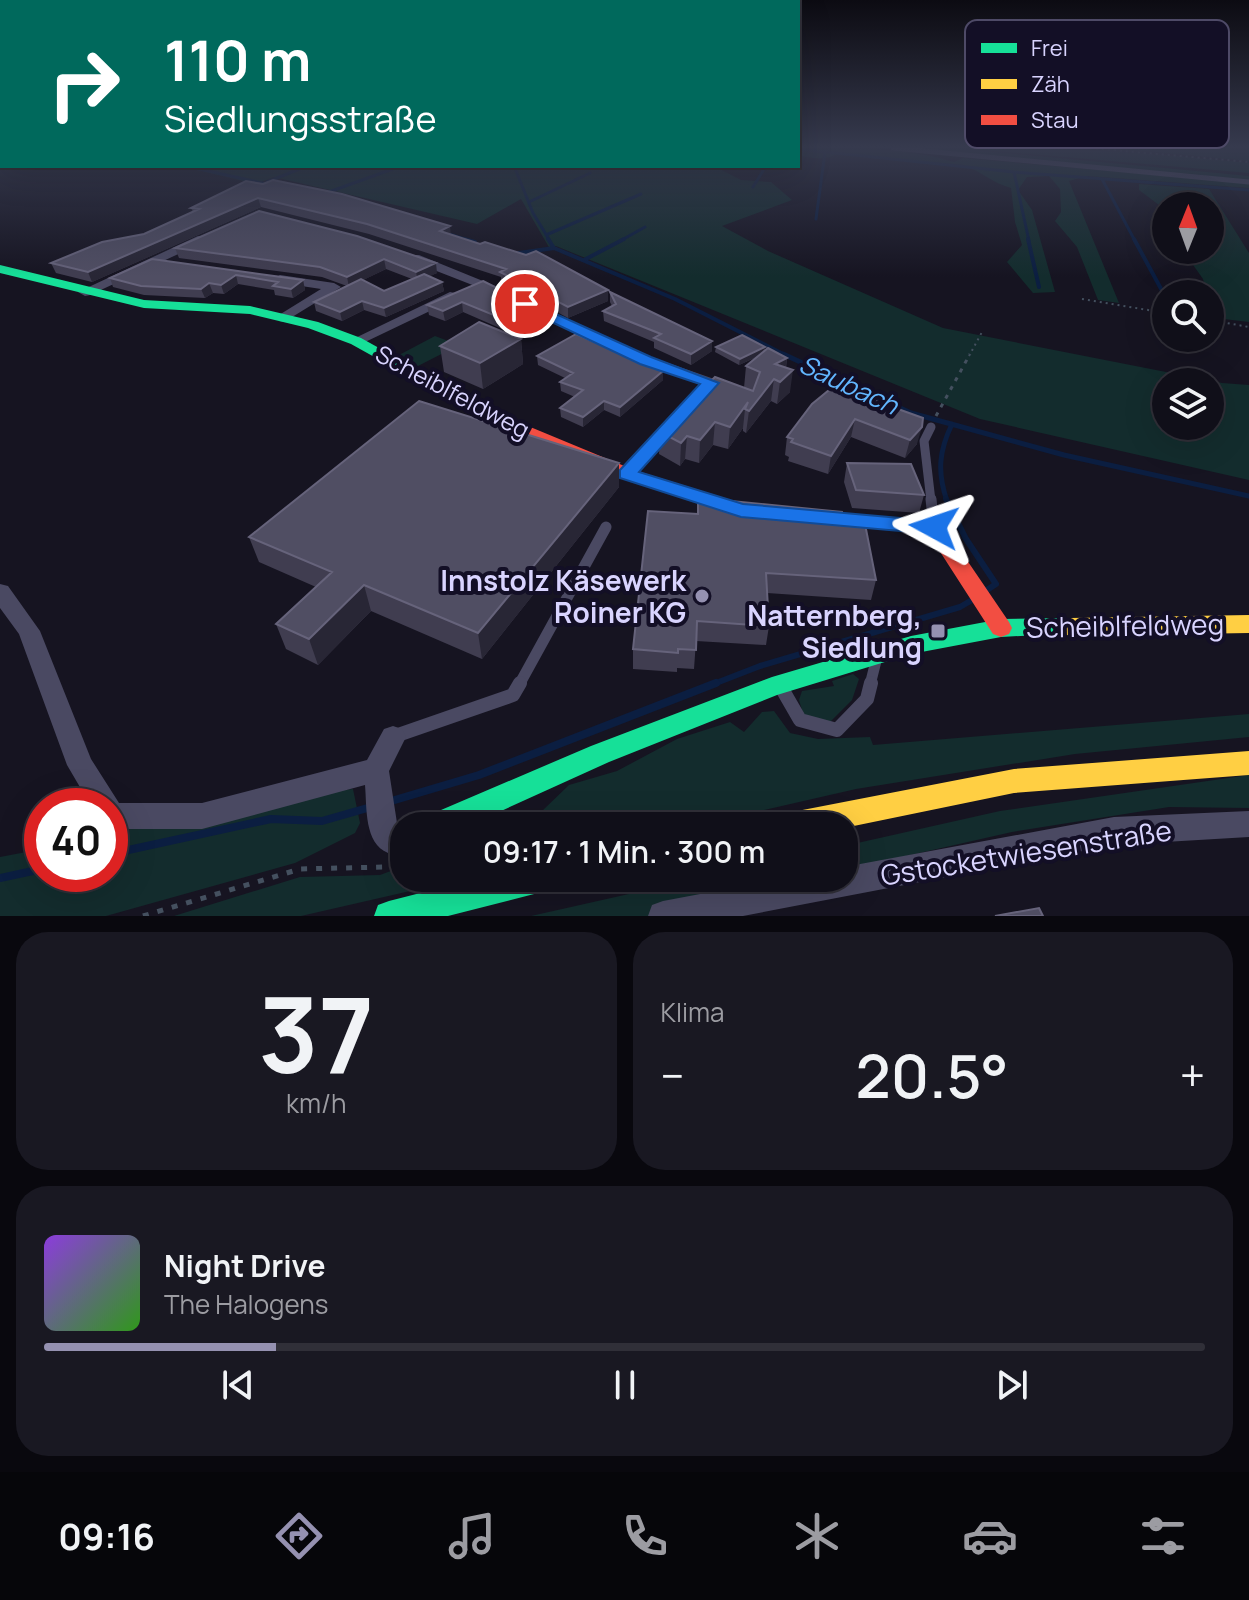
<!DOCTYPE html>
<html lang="de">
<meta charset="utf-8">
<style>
body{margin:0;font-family:Manrope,sans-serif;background:#191822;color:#f1f3f6;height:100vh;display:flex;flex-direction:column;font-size:30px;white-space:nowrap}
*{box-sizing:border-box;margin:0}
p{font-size:26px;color:#9c9ca2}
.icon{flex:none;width:44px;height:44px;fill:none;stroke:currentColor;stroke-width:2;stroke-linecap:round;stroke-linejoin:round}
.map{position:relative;height:916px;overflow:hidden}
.drawer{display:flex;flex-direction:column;gap:16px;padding:16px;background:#09080e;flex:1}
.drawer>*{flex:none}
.guide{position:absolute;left:0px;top:0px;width:800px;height:168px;box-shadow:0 8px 32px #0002,0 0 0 2px #302f38;background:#00695c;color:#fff;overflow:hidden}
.needle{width:52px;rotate:1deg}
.fabs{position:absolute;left:1152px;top:192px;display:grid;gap:16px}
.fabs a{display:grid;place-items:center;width:72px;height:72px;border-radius:50%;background:#100f19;box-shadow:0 8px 32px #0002,0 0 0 2px #302f38;font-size:40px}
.speed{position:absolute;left:24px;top:788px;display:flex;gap:16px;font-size:40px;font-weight:700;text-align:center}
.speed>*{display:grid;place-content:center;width:104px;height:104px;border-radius:50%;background:#100f19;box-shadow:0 8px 32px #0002,0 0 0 2px #302f38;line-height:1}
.speed .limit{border:12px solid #d22;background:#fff;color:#111}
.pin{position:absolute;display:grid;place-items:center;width:68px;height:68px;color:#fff;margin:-34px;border:4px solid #fff;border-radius:50%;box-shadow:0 2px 8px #0007}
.me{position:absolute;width:88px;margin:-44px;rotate:275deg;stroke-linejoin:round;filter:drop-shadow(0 0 6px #0008)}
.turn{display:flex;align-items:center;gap:28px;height:168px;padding:0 32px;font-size:36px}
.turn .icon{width:104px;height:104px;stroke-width:2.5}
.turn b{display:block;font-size:56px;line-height:68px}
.big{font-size:60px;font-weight:600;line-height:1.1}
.drawer .widget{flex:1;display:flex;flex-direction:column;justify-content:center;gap:12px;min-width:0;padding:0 28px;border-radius:32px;background:#191822}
.drawer .dial{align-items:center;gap:0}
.dial b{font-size:104px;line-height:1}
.song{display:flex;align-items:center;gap:24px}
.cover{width:96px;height:96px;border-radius:12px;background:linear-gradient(135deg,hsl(270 70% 55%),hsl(110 70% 35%))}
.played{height:8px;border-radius:4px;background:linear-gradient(90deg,#9591b1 20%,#302f38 20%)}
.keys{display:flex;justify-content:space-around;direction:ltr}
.heat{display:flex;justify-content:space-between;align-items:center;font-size:44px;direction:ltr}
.drawer .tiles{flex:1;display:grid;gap:16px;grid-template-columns:1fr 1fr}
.widget:last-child{grid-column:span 2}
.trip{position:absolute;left:390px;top:812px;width:468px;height:80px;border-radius:32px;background:#100f19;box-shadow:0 8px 32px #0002,0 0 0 2px #302f38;font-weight:600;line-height:80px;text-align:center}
.tab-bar{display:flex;height:128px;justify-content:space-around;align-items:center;background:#06060a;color:#9c9ca2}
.tab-bar .icon{width:56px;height:56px}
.tab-bar .active{color:#9591b1}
.tab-bar b{font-size:36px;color:#f1f3f6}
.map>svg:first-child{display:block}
.green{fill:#132c2d;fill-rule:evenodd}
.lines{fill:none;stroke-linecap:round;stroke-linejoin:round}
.stream-far4{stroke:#0b1e41;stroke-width:3}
.stream-far3{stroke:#0b1e41;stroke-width:4}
.stream-far2{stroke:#0b1e41;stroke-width:5}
.stream-far1{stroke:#0b1e41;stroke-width:6}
.stream{stroke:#0b1e41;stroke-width:8}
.path-far2{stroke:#44505f;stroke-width:2;stroke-dasharray:2 4;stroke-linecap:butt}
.path-far1{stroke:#44505f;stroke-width:3;stroke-dasharray:4 6;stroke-linecap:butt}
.path{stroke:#44505f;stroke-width:5;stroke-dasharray:6 9;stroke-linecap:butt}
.lane-far3{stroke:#4a4962;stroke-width:5}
.lane-far2{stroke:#4a4962;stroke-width:9}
.lane-far1{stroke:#4a4962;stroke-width:11}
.lane{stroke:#4a4962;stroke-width:14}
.street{fill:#4a4962;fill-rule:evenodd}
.fast{fill:#16e098;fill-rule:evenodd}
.slow{fill:#ffcf43;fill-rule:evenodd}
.jam{fill:#f24e42;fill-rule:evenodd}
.wall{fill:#403d50;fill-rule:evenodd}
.shaded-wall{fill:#282635}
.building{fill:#504e63;stroke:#66637b;stroke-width:2}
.route{fill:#1a73e8;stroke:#114b97;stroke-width:2}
.poi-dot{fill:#9591b1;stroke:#130f26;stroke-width:3}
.labels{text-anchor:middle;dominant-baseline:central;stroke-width:8;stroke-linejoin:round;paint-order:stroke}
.street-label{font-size:24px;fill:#d9d4ff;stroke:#130f26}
.water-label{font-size:26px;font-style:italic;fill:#62b6ff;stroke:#130f26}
.near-poi-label{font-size:28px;font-weight:bold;fill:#d9d4ff;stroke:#130f26;text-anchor:end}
.near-street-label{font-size:28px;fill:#d9d4ff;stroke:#130f26}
.key{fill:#130f26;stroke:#4e4a67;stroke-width:2}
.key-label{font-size:22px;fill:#d9d4ff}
</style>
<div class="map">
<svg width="1249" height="916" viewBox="0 0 1249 916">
<rect width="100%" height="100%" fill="#161421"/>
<path class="green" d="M798 148C851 148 905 147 954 162L963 158 1249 183V188L1087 176 1069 181 1119 303 1098 300 1077 247 1055 221 1061 212 1060 189 1049 176 1027 177 1018 190 1032 210 1055 292 1033 293 1007 262 1022 245 1015 222 1011 188C992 183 982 172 964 165L837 154C825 161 811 158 798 155Z
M907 148H951L1249 176V180Z
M962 148C1059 148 1153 152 1249 163V173Z
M1114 148H1249V161Z
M181 166H714L741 180 771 182 792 200 722 226 768 251 943 328 1222 383 1249 385V480L980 419 556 246 550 249 521 199 477 224 274 177 256 184ZM1166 382H1210V426H1166Z
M1139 184 1209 189 1249 253V322L1215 318 1203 279 1184 252 1210 250V206H1166V215L1159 205 1139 190Z
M435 336 459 345 418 366 399 355Z
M853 674 859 679 852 700 829 723 805 720 799 700 802 691 834 686 832 681Z
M774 711 790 733 818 739 870 737 873 745 1249 714V737L1075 754 856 789 695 826H505L542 811 569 785 617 771 677 739 730 722 744 732 762 712Z
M1249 775V808L1169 807 1012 832 844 870V846L1000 811Z
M353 789 360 823 355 833 295 863 106 916H0V857L42 849V874H110V833L307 794Z
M404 866V878H467L301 916H174L300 877 380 875Z
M700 878H810L650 916H531Z"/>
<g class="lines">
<path class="stream-far4" d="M798 149 1014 172 1249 190
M186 166 271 185
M514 166 533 213 550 241
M1014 172 1029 241
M1102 179 1135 241
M267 182 307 166
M753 187 766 166
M326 193 401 166
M529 202 590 173
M816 219 825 152
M446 233 471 241
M546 235 641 194
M620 241 645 227"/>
<path class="stream-far3" d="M464 239 475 242
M548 239 554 248 675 299 787 356
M1028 239 1039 287
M1134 239 1166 298
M519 253 554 248
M584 260 624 239"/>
<path class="stream-far2" d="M783 354 911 413 1064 455 1249 496
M947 501C937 472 939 451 952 424"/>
<path class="stream-far1" d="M946 499 966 539 996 584 987 590
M711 685 760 666 960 607 972 600"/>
<path class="stream" d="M388 802 479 775 716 683
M110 854 271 819 322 821 371 807
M0 878 42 869"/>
<path class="path-far2" d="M1090 148 1249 162
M1082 299 1166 313
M1210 320 1249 327
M969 356 982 332"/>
<path class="path-far1" d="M936 416 970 354"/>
<path class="path" d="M143 916 300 869 383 867 400 860"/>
<path class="lane-far3" d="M893 148 1249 182"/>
<path class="lane-far2" d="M931 427 924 441 931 501"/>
<path class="lane-far1" d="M931 499 934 527
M519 685 606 527
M870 685 876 661"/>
<path class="lane" d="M781 687 800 720 837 730 867 699 871 683
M395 736 513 695 520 683"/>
<path class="street" d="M198 236 202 237V243L90 295 85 296 78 292Z
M411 255H419L510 292 503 296 498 295 411 261Z
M280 275 334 283 341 287 284 322 279 321V315L321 289 275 282 273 279Z
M450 292 455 293V299L361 344 356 345 349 341Z
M529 302 651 357 717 380 719 383 703 401H691L689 398 701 385 641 363 524 309V303Z
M677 415 685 420 683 424 634 478H620L618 474 620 470 671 416Z
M0 584 8 586 40 631 91 759 119 803H202L367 760 384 729 393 726 402 729 406 737 389 771 397 823 404 821 414 826H404V849L388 853C364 843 367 808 365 785L202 829H110V806H91L67 765 19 634 0 608Z
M1249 811V837L1114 845 743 916H648L652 905 663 901 786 878H844V867L1114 817Z"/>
<path class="fast" d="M0 265 144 300 250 306 318 322 361 338 507 419 505 423H493L351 344 308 328 250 314 144 308 0 273Z
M1070 618 1078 621 1081 627 1078 633 1001 637 911 654 777 695 609 762 468 826H423L427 816 591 746 772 677 911 636 1001 619Z
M479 878H553L548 888 538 893 448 916H374L378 905 389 901Z"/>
<path class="slow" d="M1249 615V633L1070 636 1062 633 1059 627 1062 621 1070 618Z
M1249 751V775L1014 793 844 828 773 826 777 816 787 813 1014 769Z"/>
<path class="jam" d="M499 414 634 470 747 505 750 510 740 516 620 478 493 423 491 419 493 415Z
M810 510 941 522 1009 622 1012 628 1009 634 1001 637 993 634 928 533 803 522 800 517 803 512Z"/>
</g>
<path class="wall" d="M246 181 451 235 608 301 568 318 501 282V277L369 234 261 207 92 282 56 273 51 263 144 234 193 212 191 208Z
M259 211 437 273 429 276 442 282 444 291 386 317 364 310 342 321 316 311 314 302 347 286 322 277 179 258 175 248ZM386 269 412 279 384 291 363 280Z
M152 259 303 280 305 290 293 298 275 295 274 290 238 284 224 294 213 293 205 298 144 295 113 287 110 278Z
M483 281 552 325 532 333 519 326 509 332 463 312 445 321 429 315 427 305Z
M610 292 712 341V351L691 365 654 348V342L604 321 603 311 612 306 610 302Z
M521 339 523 364 483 389 444 372 440 346Z
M716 347H765V351L787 358 786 368 790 392 777 404 771 401 746 433 743 431V428L728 449 713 445 699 463 685 459 680 466 659 454 660 432 744 388 746 366 759 356 739 365 715 352Z
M537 356 663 371V380L620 417 604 410 583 427 561 417 560 408 575 397 561 391 560 382 565 378 538 365Z
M834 386 917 444 905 458 851 437 828 474 788 461 789 457 785 455 787 437Z
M619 463V487L482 659 371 611 318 665 286 649 276 624 316 587 259 562 249 537Z
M847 463 924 495 919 513 852 508 844 482Z
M844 523 876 580 871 600 767 593 769 626 766 645 696 641 694 669 677 668V672L633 669V649Z"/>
<path class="shaded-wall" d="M258 198 261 207 92 282 88 272Z
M450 226 451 236 440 231Z
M384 259 386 269 349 287 347 277Z
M436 263 437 273 418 282 416 272Z
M236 275 238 284 224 294 221 285Z
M303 280 305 290 293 298 291 289Z
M442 282 444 291 386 317 384 308Z
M209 283 213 293 205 298 201 289Z
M608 290V301L568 318V307Z
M362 301 364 310 342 321 340 312Z
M462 302 463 312 445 321 443 311Z
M551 315 552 325 532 333 531 323Z
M518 316 519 326 509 332 508 321Z
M521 339 523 364 483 389 480 363Z
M712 341V351L691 365V354Z
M765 347V353L739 365 740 359Z
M787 358 784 378 793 370 790 392 777 404 780 382 774 379 771 401 746 433 749 411 775 364Z
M663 371V380L620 417V407Z
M604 401V410L583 427V417Z
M748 402 745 409 743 428 728 449 730 427Z
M855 419 851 437 828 474 831 456Z
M715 422 713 445 699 463 700 440Z
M922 427 917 444 905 458 910 440Z
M687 436 685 459 680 466 681 443Z
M619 463V487L482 659 478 633Z
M364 585 371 611 318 665 309 639Z"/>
<path class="building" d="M273 180 342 194 450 226 440 231 480 244 485 242 526 255 536 251 608 290 568 307 500 272 506 269 367 224 258 198 88 272 51 263 102 242 144 234 199 209 191 208 246 181 263 184Z
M259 211 357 236 436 263 416 272 384 259 347 277 320 267 175 248Z
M152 259 303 280 291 289 273 286 278 282 236 275 221 285 209 283 201 289 141 286 110 278Z
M424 274 442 282 384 308 362 301 340 312 314 302 361 279 384 291Z
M483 281 551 315 531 323 518 316 508 321 462 302 443 311 427 305Z
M610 292 712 341 691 354 654 338 661 334 603 311 616 304Z
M479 322 521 339 480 363 440 346Z
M576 334 663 371 620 407 604 401 583 417 560 408 583 390 560 382 573 373 537 356Z
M742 335 765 347 740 359 716 347Z
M768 348 787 358 775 364 793 370 780 382 774 379 749 411 745 409 748 402 730 427 715 422 700 440 687 436 681 443 660 432 715 377 753 391 760 372 746 366Z
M834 386 923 418 922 427 910 440 855 419 831 456 791 442 793 439 787 437 812 404Z
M419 401 619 463 478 633 364 585 309 639 276 624 332 572 249 537Z
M847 463 911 464 924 495 856 490Z
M698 499 731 501 842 512 844 523 865 524 876 580 766 573 769 626 697 621 696 650 678 649V653L633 649 648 511 698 514Z
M1039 908 1043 916H995Z"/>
<linearGradient id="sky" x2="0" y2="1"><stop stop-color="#0c0b12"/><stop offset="0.53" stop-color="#363a4e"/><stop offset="1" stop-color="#363a4e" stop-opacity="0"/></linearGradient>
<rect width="1249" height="277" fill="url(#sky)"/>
<path class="route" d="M525 300 651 357 719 383 639 472 743 504 934 521 944 527 934 534 741 517 620 478V470L700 384 640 364 520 307 518 304Z"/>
<g class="poi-dot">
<circle cx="702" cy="596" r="8"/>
<rect x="930" y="623" width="16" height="16" rx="4"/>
</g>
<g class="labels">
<g class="street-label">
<text transform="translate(453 391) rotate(28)">Scheiblfeldweg</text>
</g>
<g class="water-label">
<text transform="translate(849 384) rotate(25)">Saubach</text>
</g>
<g class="near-poi-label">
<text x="686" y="580">Innstolz Käsewerk<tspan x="686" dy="32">Roiner KG</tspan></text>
<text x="922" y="615">Natternberg,<tspan x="922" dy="32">Siedlung</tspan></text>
</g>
<g class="near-street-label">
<text transform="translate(1125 625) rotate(-1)">Scheiblfeldweg</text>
<text transform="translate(1026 852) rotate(-9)">Gstocketwiesenstraße</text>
</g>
</g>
<rect x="965" y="20" width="264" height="128" rx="12" class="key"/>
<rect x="981" y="43" width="36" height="10" fill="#16e098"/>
<rect x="981" y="79" width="36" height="10" fill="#ffcf43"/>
<rect x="981" y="115" width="36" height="10" fill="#f24e42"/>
<g class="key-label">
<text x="1031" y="56">Frei</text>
<text x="1031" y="92">Zäh</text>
<text x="1031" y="128">Stau</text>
</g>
</svg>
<div class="fabs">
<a><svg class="needle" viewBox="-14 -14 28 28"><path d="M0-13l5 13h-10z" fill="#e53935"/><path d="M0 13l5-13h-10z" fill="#9c9ca2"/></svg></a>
<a><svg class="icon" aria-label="search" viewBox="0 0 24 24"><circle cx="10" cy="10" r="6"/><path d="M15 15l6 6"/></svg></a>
<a><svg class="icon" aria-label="layers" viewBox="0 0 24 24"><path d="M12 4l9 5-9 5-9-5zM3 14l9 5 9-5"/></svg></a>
</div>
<div class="speed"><div class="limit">40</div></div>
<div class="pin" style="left:525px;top:304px;background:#d93025"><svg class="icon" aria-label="arrive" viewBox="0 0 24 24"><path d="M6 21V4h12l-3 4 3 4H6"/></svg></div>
<svg class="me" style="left:934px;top:527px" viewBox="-20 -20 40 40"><path d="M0-17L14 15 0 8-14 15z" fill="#1a73e8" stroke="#fff" stroke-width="4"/></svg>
<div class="trip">09:17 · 1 Min. · 300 m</div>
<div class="guide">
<div class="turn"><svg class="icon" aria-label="right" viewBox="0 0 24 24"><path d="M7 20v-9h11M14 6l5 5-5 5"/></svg><div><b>110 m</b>Siedlungsstraße</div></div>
</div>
</div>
<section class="drawer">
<div class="tiles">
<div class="widget dial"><b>37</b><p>km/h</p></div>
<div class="widget"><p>Klima</p>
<div class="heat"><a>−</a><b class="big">20.5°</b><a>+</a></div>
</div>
<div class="widget">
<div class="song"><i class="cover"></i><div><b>Night Drive</b><p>The Halogens</p></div></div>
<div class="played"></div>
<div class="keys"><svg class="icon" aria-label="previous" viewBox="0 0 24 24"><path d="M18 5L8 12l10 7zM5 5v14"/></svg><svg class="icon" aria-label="pause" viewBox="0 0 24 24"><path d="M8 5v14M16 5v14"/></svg><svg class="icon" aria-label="next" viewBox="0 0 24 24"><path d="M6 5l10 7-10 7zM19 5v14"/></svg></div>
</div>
</div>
</section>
<nav class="tab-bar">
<b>09:16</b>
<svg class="icon active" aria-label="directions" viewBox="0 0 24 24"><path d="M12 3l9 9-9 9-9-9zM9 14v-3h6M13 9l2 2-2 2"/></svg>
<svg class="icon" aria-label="music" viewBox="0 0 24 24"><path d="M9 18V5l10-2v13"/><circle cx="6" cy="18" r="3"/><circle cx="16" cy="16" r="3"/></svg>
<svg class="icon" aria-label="phone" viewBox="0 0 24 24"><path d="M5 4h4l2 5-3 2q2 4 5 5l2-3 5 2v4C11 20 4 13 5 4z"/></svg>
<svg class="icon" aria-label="climate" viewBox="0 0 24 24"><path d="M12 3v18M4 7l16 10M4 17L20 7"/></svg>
<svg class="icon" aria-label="car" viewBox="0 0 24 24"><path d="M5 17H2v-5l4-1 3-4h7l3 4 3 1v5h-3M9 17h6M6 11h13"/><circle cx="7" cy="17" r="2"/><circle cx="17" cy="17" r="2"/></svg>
<svg class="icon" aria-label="filters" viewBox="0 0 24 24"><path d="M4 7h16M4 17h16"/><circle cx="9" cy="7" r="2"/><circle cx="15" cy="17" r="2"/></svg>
</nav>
